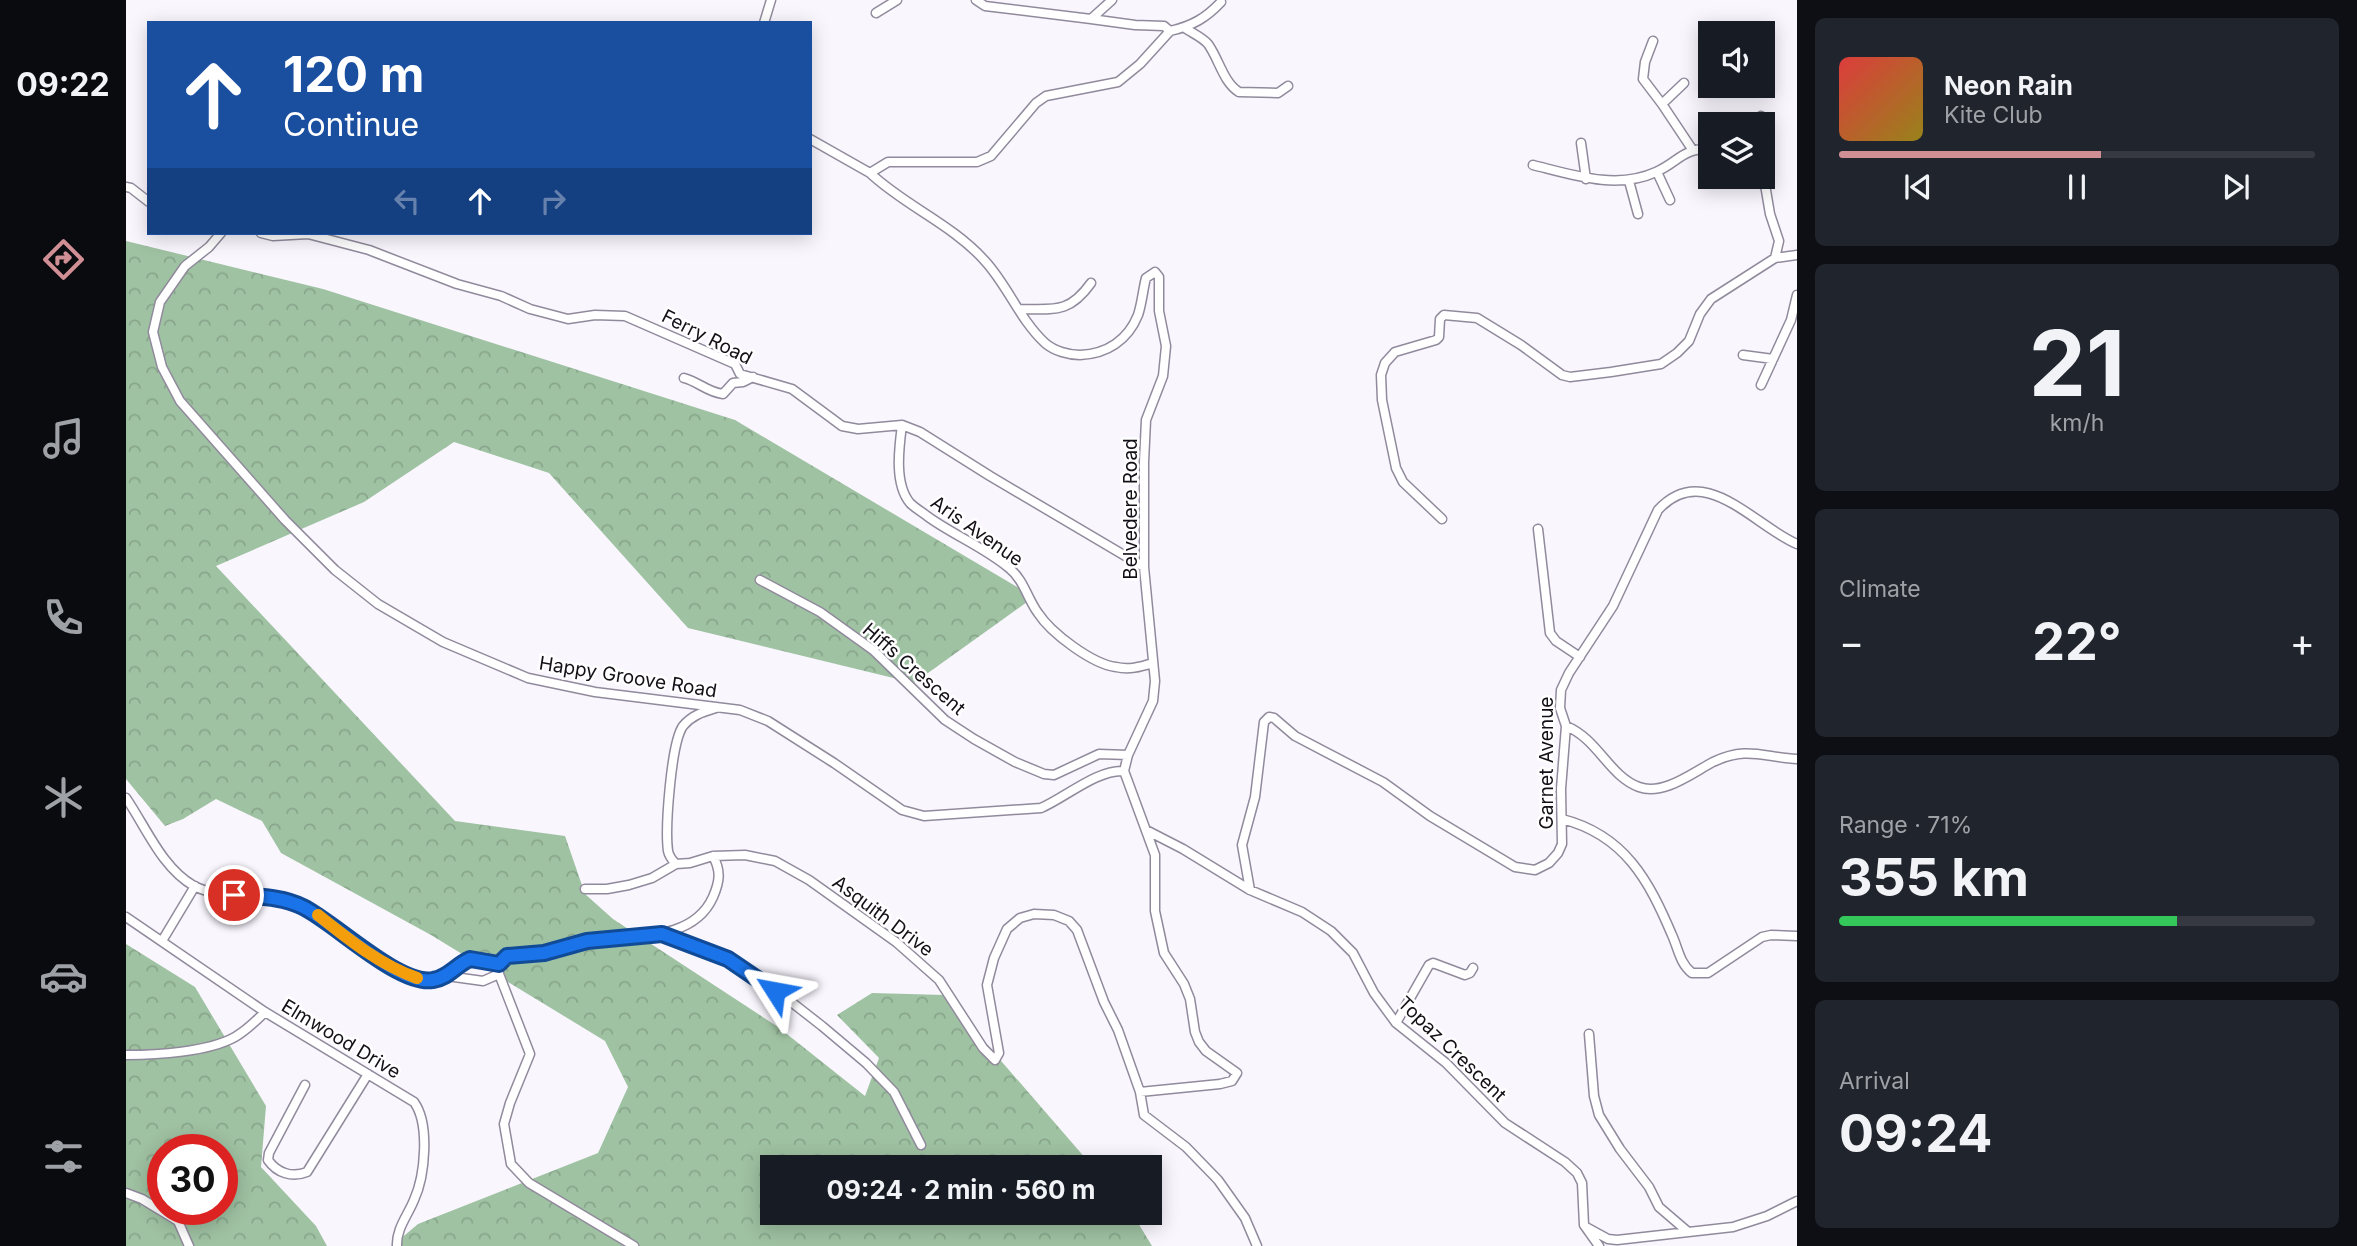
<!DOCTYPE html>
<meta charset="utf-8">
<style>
body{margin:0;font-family:Inter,sans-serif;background:#20242c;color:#f1f3f6;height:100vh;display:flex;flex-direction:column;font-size:26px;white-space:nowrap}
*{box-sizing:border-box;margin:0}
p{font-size:23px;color:#9ea1a6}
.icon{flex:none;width:38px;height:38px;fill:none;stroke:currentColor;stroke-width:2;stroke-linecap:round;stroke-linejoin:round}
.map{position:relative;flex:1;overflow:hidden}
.panel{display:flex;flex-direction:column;gap:18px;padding:18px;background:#0d0f14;width:560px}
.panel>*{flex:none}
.guide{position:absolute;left:21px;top:21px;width:665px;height:214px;border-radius:0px;box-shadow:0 4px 18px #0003;background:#1a4fa0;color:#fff;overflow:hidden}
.fabs{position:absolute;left:1572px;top:21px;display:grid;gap:14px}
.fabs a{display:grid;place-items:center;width:77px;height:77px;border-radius:0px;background:#171b24;box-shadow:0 4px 18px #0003;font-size:35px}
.speed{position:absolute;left:21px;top:1134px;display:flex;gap:14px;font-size:35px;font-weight:700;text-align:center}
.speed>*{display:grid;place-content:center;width:91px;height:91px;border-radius:50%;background:#171b24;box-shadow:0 4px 18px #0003;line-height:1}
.speed .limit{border:10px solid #d22;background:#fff;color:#111}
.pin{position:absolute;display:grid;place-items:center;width:60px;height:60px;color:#fff;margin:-30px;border:4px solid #fff;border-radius:50%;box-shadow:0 2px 7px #0007}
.me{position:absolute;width:77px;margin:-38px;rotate:304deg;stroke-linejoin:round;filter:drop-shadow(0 0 5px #0008)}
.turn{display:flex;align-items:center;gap:24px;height:147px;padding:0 21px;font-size:32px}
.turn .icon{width:91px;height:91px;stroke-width:2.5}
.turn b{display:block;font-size:49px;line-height:60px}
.lanes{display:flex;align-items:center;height:66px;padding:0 21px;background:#0003;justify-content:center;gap:35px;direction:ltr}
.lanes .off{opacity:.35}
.big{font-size:52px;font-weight:700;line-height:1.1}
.panel .card{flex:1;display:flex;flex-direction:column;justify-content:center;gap:10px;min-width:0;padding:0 24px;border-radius:10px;background:#20242c}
.panel .dial{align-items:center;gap:0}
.dial b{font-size:91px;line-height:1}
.song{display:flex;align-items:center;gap:21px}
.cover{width:84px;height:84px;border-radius:10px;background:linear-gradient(135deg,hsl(0 70% 55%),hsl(50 70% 35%))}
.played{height:7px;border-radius:4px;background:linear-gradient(90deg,#d08e95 55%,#363941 55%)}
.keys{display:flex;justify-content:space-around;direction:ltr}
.heat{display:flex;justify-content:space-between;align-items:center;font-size:38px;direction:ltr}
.charge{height:10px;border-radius:5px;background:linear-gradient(90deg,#34c759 71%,#363941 0)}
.trip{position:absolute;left:634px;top:1155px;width:402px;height:70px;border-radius:0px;background:#171b24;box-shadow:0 4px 18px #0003;font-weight:700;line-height:70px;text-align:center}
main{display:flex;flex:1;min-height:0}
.tabs{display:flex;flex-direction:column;width:126px;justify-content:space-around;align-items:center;background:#090b0e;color:#9ea1a6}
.tabs .icon{width:49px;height:49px}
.tabs .active{color:#d08e95}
.tabs b{font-size:32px;color:#f1f3f6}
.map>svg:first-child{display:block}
.forest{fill:url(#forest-crowns);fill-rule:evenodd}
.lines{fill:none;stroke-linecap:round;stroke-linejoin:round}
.street-casing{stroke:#918a9c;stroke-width:11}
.street{stroke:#fff;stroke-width:8}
.route-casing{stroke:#114b97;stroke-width:18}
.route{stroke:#1a73e8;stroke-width:12}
.slow{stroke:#f59e0b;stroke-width:12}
.labels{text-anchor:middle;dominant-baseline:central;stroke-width:5;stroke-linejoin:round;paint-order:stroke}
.street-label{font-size:19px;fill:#131017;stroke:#fff}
</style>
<main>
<nav class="tabs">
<b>09:22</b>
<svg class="icon active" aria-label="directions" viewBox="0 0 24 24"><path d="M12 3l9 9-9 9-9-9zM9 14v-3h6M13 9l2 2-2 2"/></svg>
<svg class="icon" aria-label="music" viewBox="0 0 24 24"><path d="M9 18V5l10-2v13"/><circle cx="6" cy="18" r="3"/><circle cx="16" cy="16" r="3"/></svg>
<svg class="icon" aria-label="phone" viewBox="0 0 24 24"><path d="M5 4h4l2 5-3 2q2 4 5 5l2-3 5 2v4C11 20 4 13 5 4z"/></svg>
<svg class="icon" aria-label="climate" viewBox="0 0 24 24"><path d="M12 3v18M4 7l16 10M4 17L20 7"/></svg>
<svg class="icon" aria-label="car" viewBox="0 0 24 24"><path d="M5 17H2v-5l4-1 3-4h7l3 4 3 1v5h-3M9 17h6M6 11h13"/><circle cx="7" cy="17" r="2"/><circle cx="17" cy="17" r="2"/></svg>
<svg class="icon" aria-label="filters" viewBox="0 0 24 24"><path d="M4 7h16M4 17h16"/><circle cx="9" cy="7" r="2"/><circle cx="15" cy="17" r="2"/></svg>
</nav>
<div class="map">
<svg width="1671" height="1246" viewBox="0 0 1671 1246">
<defs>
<pattern id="forest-crowns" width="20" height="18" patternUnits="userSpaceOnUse" patternTransform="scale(1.75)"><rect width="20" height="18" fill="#9fc2a2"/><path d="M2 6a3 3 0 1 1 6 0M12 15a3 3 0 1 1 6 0" fill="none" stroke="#88a68b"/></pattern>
</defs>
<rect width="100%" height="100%" fill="#f9f6fe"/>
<path class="forest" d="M0 241 197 289 609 420 908 597 788 683 562 628 423 473 328 442 238 502 90 566 329 821 439 836 459 894 487 919 652 1027 739 1096 753 1058 711 1015 746 993 818 995 967 1167H646V1213H1006L1026 1246H266L292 1224 472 1153 502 1087 479 1041 305 935 155 853 136 821 90 799 57 819 39 826 0 779Z
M0 944 69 987 140 1106 135 1167 190 1226 201 1246H0ZM37 1150H96V1209H37Z"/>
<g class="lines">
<g class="street-casing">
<path id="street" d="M850 0 859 6 965 19
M986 0 965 19 1009 25 1038 26 1044 31 1014 64 992 82 920 96 910 103 865 156 851 162H762L744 173C779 206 826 224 859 261 882 286 894 320 919 343 928 351 943 355 954 355 981 354 1002 340 1012 315 1016 303 1017 289 1020 278L1029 272 1033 277V311L1040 346 1037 376 1020 420 1018 462V567L1029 681 1027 701 1002 755 998 771 1029 855V911L1038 953 1058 984 1064 999 1069 1032 1073 1042 1080 1051 1111 1073 1106 1081 1094 1084 1014 1092
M750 13 771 0
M638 23 645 0
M1059 28C1066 33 1076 37 1082 44 1093 59 1097 82 1113 92L1152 93 1162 86
M1044 31C1066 26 1080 18 1095 2
M1527 41 1519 62 1517 79 1536 104 1566 149
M1536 104 1558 83
M1634 124 1635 116
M684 139 744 173
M1455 143 1460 179
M1407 165C1447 175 1491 190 1530 172 1554 161 1554 150 1584 148
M1636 167 1644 214 1653 241 1649 258
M1531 172 1544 200
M1503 181 1512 214
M0 187 5 188 23 202
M95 233 83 247 59 266 34 302 27 332 36 367 54 401 159 520 209 570 252 604 317 642 402 678 469 692 614 710 642 721 708 763 776 810 798 816 915 808C940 797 972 769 998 771
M135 233 147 236 182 234 243 250 331 284 375 296 404 309 442 319 469 315 499 316 609 364 614 374 666 389 716 426 732 429 776 425 794 432 864 476 1018 567
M893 309C928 309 943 314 965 283
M1617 355 1647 359
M558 378C573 382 581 392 597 394L607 383 617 382 627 377
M1635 385 1665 320 1671 295
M776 425C773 448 768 484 784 503 789 508 796 512 801 516 827 535 858 547 883 568 898 580 901 598 912 613 925 633 966 664 990 667 1003 670 1014 667 1027 663
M1316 519 1277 482 1270 468 1256 400 1255 375 1259 363 1269 352 1310 340 1313 337 1314 319 1318 315 1351 318 1395 345 1436 375 1444 377 1485 372 1535 364 1551 353 1563 341 1574 314 1585 299 1649 258 1671 255
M1412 529 1424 633 1430 641 1454 657
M634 580 694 612 747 650 819 720 848 739 889 762 918 774 928 775 973 754 1002 755
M1440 726C1472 739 1483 776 1513 787 1537 796 1566 773 1587 762 1621 746 1636 757 1671 759
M0 798C20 827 36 868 68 886 97 901 138 891 168 903 214 922 246 969 296 980 317 984 327 966 344 959L373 964C386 950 402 955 419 953 433 951 446 943 460 941 502 934 566 944 587 897 594 881 595 871 587 856
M1436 819C1499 835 1523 881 1546 935 1552 948 1554 964 1566 973H1582L1636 937 1645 935 1671 936
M1020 830 1057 849 1124 890 1176 912 1205 931 1227 953 1248 993 1270 1023 1320 1063 1379 1123 1439 1162 1451 1173 1456 1183 1458 1225 1473 1246
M550 864C546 860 543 856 542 851 539 828 545 743 557 726 566 715 577 712 590 708
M459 889H481L503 885 526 878 550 864 564 863 587 856 619 855 649 861 683 880 770 942 813 980 857 1048 869 1060 873 1053 861 985 868 958 881 929 894 918 908 914 928 915 943 921 951 930 978 1002 992 1030 1014 1092 1018 1115 1060 1147 1092 1180 1119 1218 1131 1246
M1124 890 1116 845 1129 797 1138 722 1143 717 1148 718 1169 736 1257 782 1304 816 1389 867 1409 870 1423 863 1432 853 1436 844 1435 789 1440 726 1434 708 1435 690 1443 673 1487 606 1532 510C1578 460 1627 525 1671 544
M0 917 139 1012 288 1102C304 1124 299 1176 288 1200 282 1215 270 1229 271 1246
M536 934 602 959 664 1001 696 1026 740 1063 768 1092 795 1145
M36 941 69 886
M373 964V974L404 1054 384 1103 378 1124 385 1164 403 1183 508 1246
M321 976 357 981 373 974
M1270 1023 1303 965 1307 963 1339 975 1344 973 1347 968
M1463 1034 1468 1096 1473 1115 1494 1149 1523 1187 1533 1207 1561 1231
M0 1055C31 1055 82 1052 109 1037 121 1030 130 1021 139 1012
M179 1085 143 1153 142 1160C151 1173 166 1178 181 1172L242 1074
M0 1193 16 1199 52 1221 63 1246
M1460 1227 1482 1239 1491 1240 1607 1227 1641 1216 1671 1201"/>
</g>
<use href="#street" class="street"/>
</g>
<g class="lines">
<g class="route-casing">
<path id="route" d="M108 895C132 897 155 896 177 907 208 922 273 986 307 980 322 978 330 965 344 959L373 964 381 956 418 953 461 941 536 934 602 959 649 991"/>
</g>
<use href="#route" class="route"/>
<path class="slow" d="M192 915C222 939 254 965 291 978"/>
</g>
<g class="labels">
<g class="street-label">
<text transform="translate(581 337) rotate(27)">Ferry Road</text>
<text transform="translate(1004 509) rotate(-90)">Belvedere Road</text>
<text transform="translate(851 531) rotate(35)">Aris Avenue</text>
<text transform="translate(788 669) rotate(41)">Hiffs Crescent</text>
<text transform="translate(502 677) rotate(9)">Happy Groove Road</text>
<text transform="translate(1420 763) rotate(-90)">Garnet Avenue</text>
<text transform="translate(757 916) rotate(37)">Asquith Drive</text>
<text transform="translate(215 1039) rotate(31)">Elmwood Drive</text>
<text transform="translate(1326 1049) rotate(44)">Topaz Crescent</text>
</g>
</g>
</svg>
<div class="fabs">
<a><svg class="icon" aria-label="sound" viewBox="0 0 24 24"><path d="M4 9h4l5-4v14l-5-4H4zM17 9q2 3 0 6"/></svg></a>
<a><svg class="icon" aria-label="layers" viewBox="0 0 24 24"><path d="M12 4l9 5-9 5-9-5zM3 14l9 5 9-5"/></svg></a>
</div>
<div class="speed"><div class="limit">30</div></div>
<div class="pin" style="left:108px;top:895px;background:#d93025"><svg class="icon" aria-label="arrive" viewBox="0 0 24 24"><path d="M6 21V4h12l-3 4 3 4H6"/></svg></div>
<svg class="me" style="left:649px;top:991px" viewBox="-20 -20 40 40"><path d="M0-17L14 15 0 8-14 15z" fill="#1a73e8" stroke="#fff" stroke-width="4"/></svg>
<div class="trip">09:24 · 2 min · 560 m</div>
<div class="guide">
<div class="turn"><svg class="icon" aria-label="ahead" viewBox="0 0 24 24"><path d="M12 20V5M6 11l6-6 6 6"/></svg><div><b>120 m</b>Continue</div></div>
<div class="lanes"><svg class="icon off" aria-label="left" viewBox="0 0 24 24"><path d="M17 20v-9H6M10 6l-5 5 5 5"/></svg><svg class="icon" aria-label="ahead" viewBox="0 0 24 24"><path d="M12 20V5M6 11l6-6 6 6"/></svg><svg class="icon off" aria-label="right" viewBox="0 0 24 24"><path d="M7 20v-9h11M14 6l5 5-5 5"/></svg></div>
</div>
</div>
<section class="panel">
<div class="card">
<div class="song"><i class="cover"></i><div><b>Neon Rain</b><p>Kite Club</p></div></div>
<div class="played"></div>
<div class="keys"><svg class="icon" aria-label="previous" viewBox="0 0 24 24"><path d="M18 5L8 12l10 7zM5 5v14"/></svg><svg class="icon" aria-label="pause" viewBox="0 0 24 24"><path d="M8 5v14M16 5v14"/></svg><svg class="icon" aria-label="next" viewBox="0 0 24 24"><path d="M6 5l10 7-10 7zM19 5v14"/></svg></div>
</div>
<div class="card dial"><b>21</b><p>km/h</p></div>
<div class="card"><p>Climate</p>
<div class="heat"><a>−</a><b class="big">22°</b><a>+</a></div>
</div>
<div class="card"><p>Range · 71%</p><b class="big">355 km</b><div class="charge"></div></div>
<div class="card"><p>Arrival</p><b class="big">09:24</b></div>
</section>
</main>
